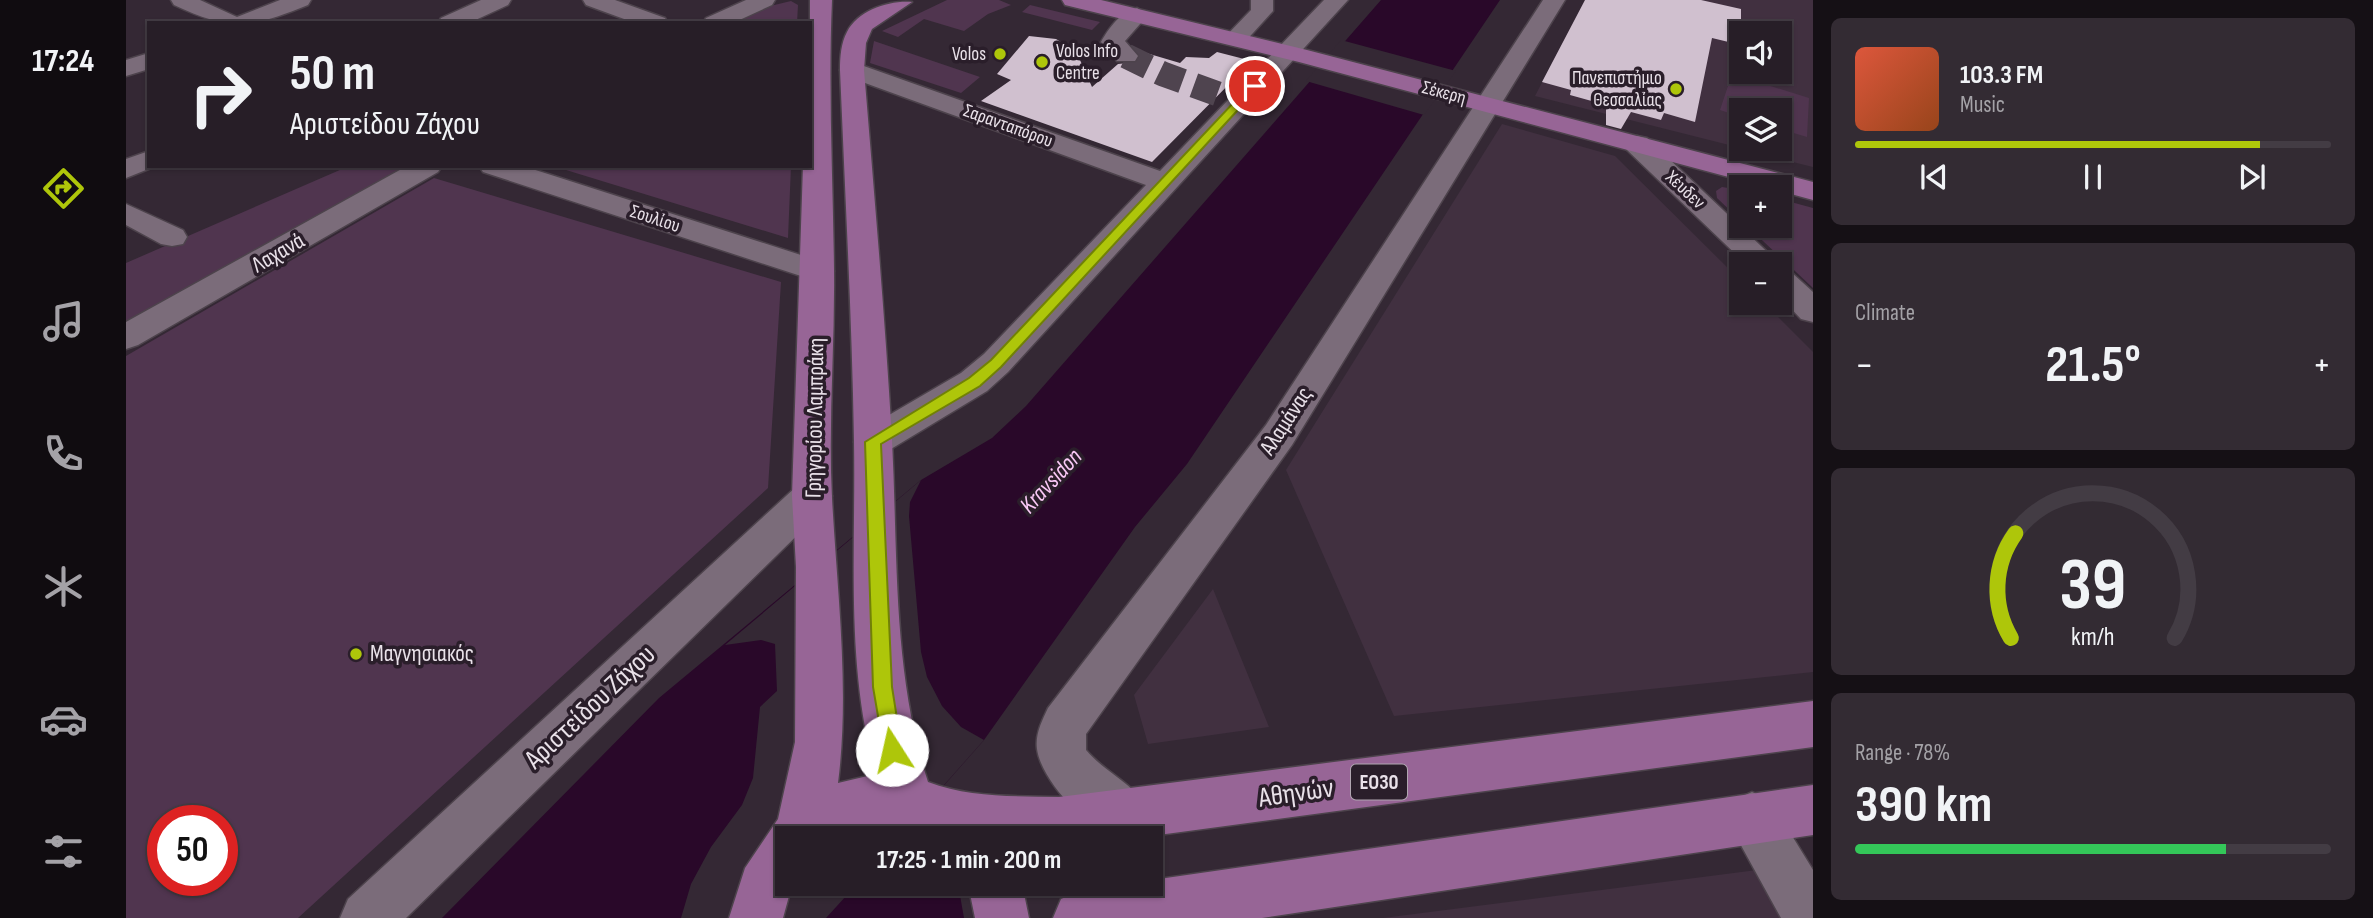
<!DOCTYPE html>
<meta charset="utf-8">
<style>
body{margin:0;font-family:"Sofia Sans Condensed",sans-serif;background:#332b33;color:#f1f3f6;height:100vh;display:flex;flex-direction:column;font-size:26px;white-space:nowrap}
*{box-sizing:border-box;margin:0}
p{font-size:23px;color:#a4a2a7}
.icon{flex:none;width:38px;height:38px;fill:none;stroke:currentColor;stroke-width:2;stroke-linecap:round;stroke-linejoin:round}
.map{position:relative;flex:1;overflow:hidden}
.sheet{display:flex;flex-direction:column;gap:18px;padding:18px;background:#151015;width:560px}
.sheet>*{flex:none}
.banner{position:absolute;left:21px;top:21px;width:665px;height:147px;border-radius:0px;box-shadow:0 2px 5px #0004,0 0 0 2px #433c44;background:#271e27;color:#f1f3f6;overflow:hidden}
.buttons{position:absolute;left:1603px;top:21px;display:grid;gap:14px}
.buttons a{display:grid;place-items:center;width:63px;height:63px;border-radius:0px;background:#271e27;box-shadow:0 2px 5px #0004,0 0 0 2px #433c44;font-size:35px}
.speed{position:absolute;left:21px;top:805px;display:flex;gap:14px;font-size:35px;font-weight:700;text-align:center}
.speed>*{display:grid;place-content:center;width:91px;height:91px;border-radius:50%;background:#271e27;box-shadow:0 2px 5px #0004,0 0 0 2px #433c44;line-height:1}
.speed .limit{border:10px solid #d22;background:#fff;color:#111}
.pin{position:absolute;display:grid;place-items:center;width:60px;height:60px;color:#fff;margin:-30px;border:4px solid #fff;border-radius:50%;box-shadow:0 2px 7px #0007}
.me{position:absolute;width:77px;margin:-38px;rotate:350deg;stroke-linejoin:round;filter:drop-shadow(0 0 5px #0008)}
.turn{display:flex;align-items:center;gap:24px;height:147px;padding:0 28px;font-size:32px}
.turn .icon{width:91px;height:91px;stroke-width:2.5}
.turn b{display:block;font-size:49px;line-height:60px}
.big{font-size:52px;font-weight:700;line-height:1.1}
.sheet .tile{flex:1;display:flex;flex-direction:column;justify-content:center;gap:10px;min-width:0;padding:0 24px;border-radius:10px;background:#332b33}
.sheet .dial{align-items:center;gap:0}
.dial svg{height:182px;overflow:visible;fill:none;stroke:#433c44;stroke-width:7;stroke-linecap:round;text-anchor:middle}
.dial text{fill:#f1f3f6;stroke:none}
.song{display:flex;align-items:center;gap:21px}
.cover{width:84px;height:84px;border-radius:10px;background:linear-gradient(135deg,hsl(10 70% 55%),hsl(20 70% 35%))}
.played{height:7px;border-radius:4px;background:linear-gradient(90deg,#aec60a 85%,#433c44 85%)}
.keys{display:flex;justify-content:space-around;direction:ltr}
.heat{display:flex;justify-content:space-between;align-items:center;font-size:38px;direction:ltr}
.charge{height:10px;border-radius:5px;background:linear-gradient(90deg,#34c759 78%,#433c44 0)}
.trip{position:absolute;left:649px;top:826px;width:388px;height:70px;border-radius:0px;background:#271e27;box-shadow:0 2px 5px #0004,0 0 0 2px #433c44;font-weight:700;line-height:70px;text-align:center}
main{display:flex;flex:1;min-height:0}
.dock{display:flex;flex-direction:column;width:126px;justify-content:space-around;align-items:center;background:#100c10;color:#a4a2a7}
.dock .icon{width:49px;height:49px}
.dock .selected{color:#aec60a}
.dock b{font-size:32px;color:#f1f3f6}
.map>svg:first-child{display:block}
.built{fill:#413040;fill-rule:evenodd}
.green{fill:#50354f;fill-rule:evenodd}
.water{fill:#290829}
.pier{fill:#342834}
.building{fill:#d0c0cf}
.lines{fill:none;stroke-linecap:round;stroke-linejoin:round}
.minor-tunnel{stroke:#4f444f;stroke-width:25;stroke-dasharray:25 12;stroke-linecap:butt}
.minor-casing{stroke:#4d434c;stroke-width:3}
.major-casing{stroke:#4d434c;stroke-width:3}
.minor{fill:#7b6c7a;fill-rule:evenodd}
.major{fill:#976596;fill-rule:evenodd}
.route{fill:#aec60a;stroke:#718106;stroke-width:2}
.poi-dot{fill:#aec60a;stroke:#2a1e2a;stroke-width:2.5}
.labels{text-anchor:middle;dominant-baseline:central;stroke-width:7;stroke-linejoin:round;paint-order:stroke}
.far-poi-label{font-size:19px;fill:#e9e1e9;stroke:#2a1e2a;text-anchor:end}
.far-street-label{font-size:19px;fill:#e9e1e9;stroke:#2a1e2a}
.shield{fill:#2a1e2a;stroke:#b0a6b0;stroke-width:2}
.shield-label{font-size:21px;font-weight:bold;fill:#e9e1e9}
.street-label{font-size:23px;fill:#e9e1e9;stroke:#2a1e2a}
.poi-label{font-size:23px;fill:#e9e1e9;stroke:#2a1e2a;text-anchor:start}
.water-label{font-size:24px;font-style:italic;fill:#fac9f7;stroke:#2a1e2a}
.near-street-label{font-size:28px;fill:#e9e1e9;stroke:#2a1e2a}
</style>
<main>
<nav class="dock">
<b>17:24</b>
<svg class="icon selected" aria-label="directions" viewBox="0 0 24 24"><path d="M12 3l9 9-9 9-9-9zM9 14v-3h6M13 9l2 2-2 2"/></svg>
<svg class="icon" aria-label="music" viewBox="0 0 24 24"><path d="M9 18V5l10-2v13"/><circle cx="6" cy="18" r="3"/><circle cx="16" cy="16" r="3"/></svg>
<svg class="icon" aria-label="phone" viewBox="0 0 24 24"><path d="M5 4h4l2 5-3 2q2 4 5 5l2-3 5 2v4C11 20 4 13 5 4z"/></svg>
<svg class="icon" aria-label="climate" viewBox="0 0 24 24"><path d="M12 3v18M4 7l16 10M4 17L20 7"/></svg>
<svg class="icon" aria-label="car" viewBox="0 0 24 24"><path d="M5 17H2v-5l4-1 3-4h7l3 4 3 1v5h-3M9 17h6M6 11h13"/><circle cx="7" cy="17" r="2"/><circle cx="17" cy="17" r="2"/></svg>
<svg class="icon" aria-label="filters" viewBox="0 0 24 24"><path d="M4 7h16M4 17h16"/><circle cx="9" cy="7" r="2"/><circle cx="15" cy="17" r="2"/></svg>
</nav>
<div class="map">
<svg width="1687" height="918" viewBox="0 0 1687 918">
<rect width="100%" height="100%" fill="#342834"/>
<path class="built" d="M1459 0H1687V167L1616 149H1654V110H1615V148L1409 96ZM1615 33H1654V72H1615Z
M1376 124 1489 156 1615 281V303H1638L1687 352V672L1268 716 1160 470Z
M1087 589 1143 727 1022 744 1008 695Z
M1631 870 1658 918H1257Z"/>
<path class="green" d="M821 0H873L885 5 862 14 838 31 798 19 772 37 756 31Z
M665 1 672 5 671 23H605L636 8Z
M904 5 974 22 966 30 896 12Z
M748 41 854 77 835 93 744 63Z
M1606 74 1683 98 1681 137 1654 129V110H1615V117L1594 110Z
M223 166H284L0 322V263Z
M427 166H665L662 238Z
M308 178 655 282 642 488 172 918H0V356ZM37 821H96V880H37Z
M1596 187 1615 190V221L1591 198 1590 191Z
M1654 199 1687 208V288L1621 226H1654Z"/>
<path class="water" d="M1255 0H1374L1061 464 1009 527 858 740 775 834 786 838H662V884H832L838 918H316L533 698 795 480 866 438 900 406Z"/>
<path class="pier" d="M1215 40 1330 71 1298 115 1180 81Z
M795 480 784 502 783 516 795 652 801 677 816 706 835 727 858 740 771 838H662V884H731L700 918H555L565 884 585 847 616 805 627 778 634 707 651 691 649 644 635 640 599 645Z"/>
<path class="building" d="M1459 0H1575L1615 9V45L1586 38 1569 122 1538 113 1535 120 1505 112 1495 129 1480 125V105L1444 95 1445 90 1416 82Z
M903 36 930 39 950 51 966 87 992 64 1011 62 1015 56 1010 50 1054 63 1060 57 1083 58 1091 52 1126 61 1026 162 855 101 885 80 871 74Z"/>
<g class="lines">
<path class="minor-tunnel" d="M1000 56 1037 74 1092 94"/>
<g class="minor-casing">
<path id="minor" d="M45 0H74L111 17 154 0H185L182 5C124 28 106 32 48 5Z
M355 0H385L382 5 343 23H312L315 18Z
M457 0H489L539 18 542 23H509L460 5Z
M620 0H649L646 5 607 23H577L580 18Z
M1125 0H1147V11L1117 44H1101L1097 39 1125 10Z
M1198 0H1222L882 372 861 391 760 452 747 456 734 452 728 442 734 432 835 373 858 354 1020 185 717 75 714 70 717 65H735L1034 171Z
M1417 0H1439L1166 445 960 734V750C981 775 1014 786 1026 816L1019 834C1011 838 1002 840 993 838 962 831 915 780 911 749 909 734 916 721 922 708L1140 425Z
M1011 8 1022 15 999 41 1012 56 1009 61H991L975 42C983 28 994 12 1011 8Z
M23 53V69L0 76V60Z
M1511 136 1521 138 1654 264H1620L1501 150 1497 144 1501 138Z
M23 151V166H30L0 178V159Z
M281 166H316L312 172 12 345 0 349V322Z
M353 166H397L703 264 708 271 703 278 692 281 681 278 357 172Z
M0 204 57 230 61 237 57 244 46 246 35 244 0 225Z
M1654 269 1665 272 1687 292V322L1675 319 1654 297Z
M686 480 700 485 706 496 700 507 280 918H214L222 899 672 485Z
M1626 792 1644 800 1687 870V918H1655L1600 818 1608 800Z"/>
</g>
<g class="major-casing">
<path id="major" d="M684 0H706C702 90 707 180 708 270 709 346 702 422 706 498 711 592 724 689 712 783L750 774C719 667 730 552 728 441 726 318 719 194 714 70 714 57 715 43 721 32 732 10 764 0 786 2L746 29 740 43 738 70C748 193 759 317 766 440 772 555 766 672 802 782 844 798 889 796 933 797L1687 701V747L1010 838H813L787 827 769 824 732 827 709 838H662V884H670L663 896 657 918H603L619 868 652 819 669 742 670 567 666 496 677 166H684Z
M936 0H975L1181 50 1687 182V200L1654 191V187H1640L1173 62 939 5Z
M1687 785V835L1136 918H927L935 899 954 891 1026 884V880Z
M842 884H896L903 918H849Z"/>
</g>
<use href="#minor" class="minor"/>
<use href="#major" class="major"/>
</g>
<path class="route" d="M1125 84 1134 86 875 367 854 386 755 444 766 687 776 750 773 757 766 760 759 757 747 687 739 442 843 378 865 360Z"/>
<g class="poi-dot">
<circle cx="874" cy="54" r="7"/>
<circle cx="916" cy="62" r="7"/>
<circle cx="1550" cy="89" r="7"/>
<circle cx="230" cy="654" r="7"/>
</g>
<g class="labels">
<g class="far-poi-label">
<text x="930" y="51" text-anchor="start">Volos Info<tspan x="930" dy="22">Centre</tspan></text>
<text x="860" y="54">Volos</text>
<text x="1536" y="78">Πανεπιστήμιο<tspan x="1536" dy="22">Θεσσαλίας</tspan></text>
</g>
<g class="far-street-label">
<text transform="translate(1318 93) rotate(15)">Σέκερη</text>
<text transform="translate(882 126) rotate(20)">Σαρανταπόρου</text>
<text transform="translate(1559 190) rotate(43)">Χέυδεν</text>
<text transform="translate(529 219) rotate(18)">Σουλίου</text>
</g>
<rect class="shield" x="1225" y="764.5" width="56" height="35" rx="5"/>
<g class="shield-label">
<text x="1253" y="782">ΕΟ30</text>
</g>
<g class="street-label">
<text transform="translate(152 253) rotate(-30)">Λαχανά</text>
<text transform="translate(689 418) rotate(-89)">Γρηγορίου Λαμπράκη</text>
<text transform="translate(1160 421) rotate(-57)">Αλαμάνας</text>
</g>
<g class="poi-label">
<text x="244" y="654">Μαγνησιακός</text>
</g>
<g class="water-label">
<text transform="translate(925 481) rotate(-47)">Kravsidon</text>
</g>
<g class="near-street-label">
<text transform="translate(464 707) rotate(-43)">Αριστείδου Ζάχου</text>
<text transform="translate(1170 793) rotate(-8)">Αθηνών</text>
</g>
</g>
</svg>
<div class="buttons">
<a><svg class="icon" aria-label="sound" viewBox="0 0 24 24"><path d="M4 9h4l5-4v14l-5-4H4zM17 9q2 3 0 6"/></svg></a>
<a><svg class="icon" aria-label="layers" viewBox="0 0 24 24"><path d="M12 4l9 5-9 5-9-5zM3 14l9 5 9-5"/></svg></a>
<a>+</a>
<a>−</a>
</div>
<div class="speed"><div class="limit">50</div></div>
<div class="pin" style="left:1129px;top:86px;background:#d93025"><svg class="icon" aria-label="arrive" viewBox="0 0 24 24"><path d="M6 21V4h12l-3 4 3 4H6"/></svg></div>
<svg class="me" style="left:766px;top:750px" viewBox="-20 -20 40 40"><circle r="19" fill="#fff"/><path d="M0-13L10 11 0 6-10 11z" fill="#aec60a"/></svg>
<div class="trip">17:25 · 1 min · 200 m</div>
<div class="banner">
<div class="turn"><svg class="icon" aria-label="right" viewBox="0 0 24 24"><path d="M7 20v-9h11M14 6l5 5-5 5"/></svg><div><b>50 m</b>Αριστείδου Ζάχου</div></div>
</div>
</div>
<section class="sheet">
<div class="tile">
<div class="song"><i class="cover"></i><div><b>103.3 FM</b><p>Music</p></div></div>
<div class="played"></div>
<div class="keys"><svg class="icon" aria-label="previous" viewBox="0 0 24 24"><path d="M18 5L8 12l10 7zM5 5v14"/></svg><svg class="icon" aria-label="pause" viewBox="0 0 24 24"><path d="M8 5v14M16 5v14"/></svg><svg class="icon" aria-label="next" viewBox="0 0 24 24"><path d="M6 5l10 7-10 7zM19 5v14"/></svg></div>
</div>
<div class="tile"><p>Climate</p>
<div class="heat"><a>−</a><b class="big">21.5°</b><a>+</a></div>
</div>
<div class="tile dial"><svg viewBox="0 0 100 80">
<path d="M14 69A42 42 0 1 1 86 69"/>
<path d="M14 69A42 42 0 0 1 16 23" stroke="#aec60a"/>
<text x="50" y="56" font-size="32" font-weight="700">39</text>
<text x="50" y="72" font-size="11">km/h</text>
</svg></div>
<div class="tile"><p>Range · 78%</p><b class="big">390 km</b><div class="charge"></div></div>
</section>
</main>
